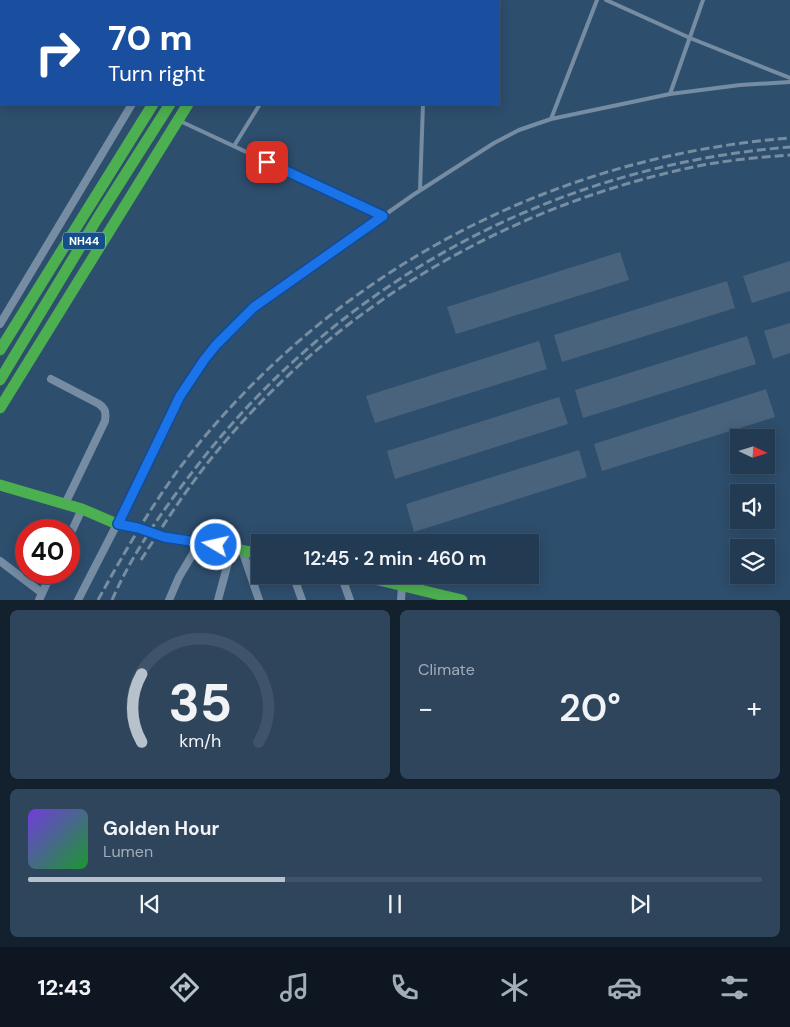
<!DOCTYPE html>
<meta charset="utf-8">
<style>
body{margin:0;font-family:"DM Sans",sans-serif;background:#2e455c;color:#f1f3f6;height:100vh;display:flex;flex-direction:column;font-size:19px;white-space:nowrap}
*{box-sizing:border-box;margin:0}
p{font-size:16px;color:#a2adb8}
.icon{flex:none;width:28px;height:28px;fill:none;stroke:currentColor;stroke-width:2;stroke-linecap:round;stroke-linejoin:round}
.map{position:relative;height:600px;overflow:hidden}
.sheet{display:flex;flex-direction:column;gap:10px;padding:10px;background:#13202d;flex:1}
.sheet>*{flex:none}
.hud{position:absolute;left:0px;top:0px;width:500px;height:105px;box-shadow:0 2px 12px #0003,0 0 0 1px #3f5469;background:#1a4fa0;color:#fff;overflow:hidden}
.needle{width:32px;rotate:94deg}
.controls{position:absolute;left:730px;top:429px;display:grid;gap:10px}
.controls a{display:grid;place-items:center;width:45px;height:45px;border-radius:0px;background:#223a52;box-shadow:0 2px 12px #0003,0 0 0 1px #3f5469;font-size:25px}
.speed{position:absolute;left:15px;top:519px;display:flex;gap:10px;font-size:25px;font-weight:700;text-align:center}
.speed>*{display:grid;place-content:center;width:65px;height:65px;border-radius:50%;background:#223a52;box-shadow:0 2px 12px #0003,0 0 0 1px #3f5469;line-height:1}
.speed .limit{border:8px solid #d22;background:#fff;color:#111}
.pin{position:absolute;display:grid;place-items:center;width:42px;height:42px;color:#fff;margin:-21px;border-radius:10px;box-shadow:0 2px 8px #0006}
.me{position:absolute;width:55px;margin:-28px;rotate:279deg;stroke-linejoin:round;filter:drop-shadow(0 0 4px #0008)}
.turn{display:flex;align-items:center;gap:18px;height:105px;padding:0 25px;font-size:22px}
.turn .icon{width:65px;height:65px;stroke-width:2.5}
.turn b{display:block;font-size:35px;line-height:42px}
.big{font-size:38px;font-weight:600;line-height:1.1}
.sheet .card{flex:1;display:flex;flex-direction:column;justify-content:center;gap:8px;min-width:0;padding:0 18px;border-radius:8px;background:#2e455c}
.sheet .dial{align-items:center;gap:0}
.dial svg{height:130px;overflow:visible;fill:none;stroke:#3f5469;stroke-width:7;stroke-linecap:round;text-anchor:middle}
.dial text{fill:#f1f3f6;stroke:none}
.song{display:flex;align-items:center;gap:15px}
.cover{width:60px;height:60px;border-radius:8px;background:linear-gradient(135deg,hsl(260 70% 55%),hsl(130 70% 35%))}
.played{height:5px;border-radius:2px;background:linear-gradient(90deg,#b6c1cc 35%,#3f5469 35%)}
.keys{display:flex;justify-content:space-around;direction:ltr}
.heat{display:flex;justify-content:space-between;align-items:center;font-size:28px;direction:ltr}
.sheet .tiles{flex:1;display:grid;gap:10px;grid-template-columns:1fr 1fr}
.card:last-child{grid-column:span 2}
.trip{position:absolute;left:251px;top:534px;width:288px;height:50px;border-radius:0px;background:#223a52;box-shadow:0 2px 12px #0003,0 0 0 1px #3f5469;font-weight:600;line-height:50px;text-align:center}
.tabs{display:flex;height:80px;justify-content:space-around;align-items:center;background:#0e1721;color:#a2adb8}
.tabs .icon{width:35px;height:35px}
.tabs .selected{color:#b6c1cc}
.tabs b{font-size:22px;color:#f1f3f6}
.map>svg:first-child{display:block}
.building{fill:#49637c}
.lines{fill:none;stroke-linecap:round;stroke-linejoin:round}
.lane{stroke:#758ca3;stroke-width:4}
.street{stroke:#758ca3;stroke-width:8}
.fast{stroke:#4caf50;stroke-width:11}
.rail{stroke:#778ea2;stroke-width:3;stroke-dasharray:9 4;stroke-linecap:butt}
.route-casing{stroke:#114b97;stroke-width:12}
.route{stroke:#1a73e8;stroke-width:9}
.labels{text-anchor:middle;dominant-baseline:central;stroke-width:5;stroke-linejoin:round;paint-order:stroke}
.shield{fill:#144f87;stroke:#b8cadb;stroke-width:1}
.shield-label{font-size:11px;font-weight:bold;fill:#fff}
</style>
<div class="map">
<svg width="790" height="600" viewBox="0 0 790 600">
<rect width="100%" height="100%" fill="#2e4e6d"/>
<path class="building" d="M620 252 629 280 456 334 447 307Z
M790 261V291L752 303 743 276Z
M727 281 735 308 562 362 554 335Z
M790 323V353L773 359 764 331Z
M747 336 756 364 583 418 575 390Z
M539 341 547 369 375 423 366 396Z
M766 389 775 417 602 471 594 444Z
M559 397 568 424 395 479 387 451Z
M579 450 587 477 414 532 406 504Z"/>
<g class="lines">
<path class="lane" d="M606 0 690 38 790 78
M321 1 322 0
M426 1V0
M670 94 703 0
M551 119 597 0
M180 121 383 216
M234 146 260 104
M420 190 423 104
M118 522 180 396 204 360 216 345 254 307 413 195 494 143 519 130 551 119 670 94 740 85 790 82"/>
<path class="street" d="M194 1 195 0
M249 1 250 0
M0 324 132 104
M51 379 99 404C106 409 106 413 105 421L65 504
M69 537 82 509
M242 550 259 600
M0 561 42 593
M293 575 302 600
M341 575 350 600
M39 600 52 572
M78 600 117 524
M169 600 179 577 200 542
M218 600 232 548
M401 600 402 586"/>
<path class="fast" d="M230 0V1
M214 1 215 0
M0 350 153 104
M0 380 97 219 170 104
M0 408 188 104
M0 485 82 509 117 524 138 528 164 537 200 542 260 554
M358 575 462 600"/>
<path class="rail" d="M141 560C164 524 187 488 214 455 336 304 513 203 703 165 731 160 761 157 790 155
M98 600C130 542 163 485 206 435 354 260 562 156 790 138
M112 600C133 552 165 507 197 466 342 279 555 166 790 147"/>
</g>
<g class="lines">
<g class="route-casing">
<path id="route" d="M216 545 164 537 138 528 118 524 180 396 204 360 216 345 254 307 383 216 267 162"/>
</g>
<use href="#route" class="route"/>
</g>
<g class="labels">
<rect class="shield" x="63" y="232.5" width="42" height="17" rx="4"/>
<g class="shield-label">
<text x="84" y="241">NH44</text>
</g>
</g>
</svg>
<div class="controls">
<a><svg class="needle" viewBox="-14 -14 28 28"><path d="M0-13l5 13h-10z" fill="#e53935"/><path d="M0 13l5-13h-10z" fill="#a2adb8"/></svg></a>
<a><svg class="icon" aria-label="sound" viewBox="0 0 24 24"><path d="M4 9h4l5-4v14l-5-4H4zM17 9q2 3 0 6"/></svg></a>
<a><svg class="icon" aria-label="layers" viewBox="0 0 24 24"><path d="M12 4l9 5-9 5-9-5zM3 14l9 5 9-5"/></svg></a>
</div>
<div class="speed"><div class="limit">40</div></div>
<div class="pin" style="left:267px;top:162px;background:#d93025"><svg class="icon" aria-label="arrive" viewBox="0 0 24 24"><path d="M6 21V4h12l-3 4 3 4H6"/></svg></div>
<svg class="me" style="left:216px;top:545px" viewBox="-20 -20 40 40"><circle r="17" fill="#1a73e8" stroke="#fff" stroke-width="3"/><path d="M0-11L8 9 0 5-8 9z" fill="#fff"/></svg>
<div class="trip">12:45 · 2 min · 460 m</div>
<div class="hud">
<div class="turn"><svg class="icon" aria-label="right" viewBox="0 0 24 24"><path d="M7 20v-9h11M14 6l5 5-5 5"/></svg><div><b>70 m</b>Turn right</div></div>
</div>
</div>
<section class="sheet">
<div class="tiles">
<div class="card dial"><svg viewBox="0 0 100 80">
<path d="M14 69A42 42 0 1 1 86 69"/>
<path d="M14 69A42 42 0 0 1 14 27" stroke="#b6c1cc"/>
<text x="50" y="56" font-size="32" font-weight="700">35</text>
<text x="50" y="72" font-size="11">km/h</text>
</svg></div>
<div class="card"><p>Climate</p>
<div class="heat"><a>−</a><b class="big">20°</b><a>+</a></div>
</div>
<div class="card">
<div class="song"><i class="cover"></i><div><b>Golden Hour</b><p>Lumen</p></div></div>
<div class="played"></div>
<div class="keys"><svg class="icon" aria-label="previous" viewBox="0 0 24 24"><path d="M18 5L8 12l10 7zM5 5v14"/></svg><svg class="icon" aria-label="pause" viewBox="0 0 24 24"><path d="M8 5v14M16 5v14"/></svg><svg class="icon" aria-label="next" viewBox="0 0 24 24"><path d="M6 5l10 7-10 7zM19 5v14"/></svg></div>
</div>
</div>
</section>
<nav class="tabs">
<b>12:43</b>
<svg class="icon selected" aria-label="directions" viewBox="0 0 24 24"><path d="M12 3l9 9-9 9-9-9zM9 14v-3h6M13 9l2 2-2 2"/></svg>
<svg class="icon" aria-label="music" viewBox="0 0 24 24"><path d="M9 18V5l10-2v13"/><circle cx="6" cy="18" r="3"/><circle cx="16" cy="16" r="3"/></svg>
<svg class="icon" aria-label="phone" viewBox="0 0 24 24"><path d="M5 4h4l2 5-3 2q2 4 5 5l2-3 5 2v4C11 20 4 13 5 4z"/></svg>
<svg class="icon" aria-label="climate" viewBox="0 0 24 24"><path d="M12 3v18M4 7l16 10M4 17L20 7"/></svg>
<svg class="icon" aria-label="car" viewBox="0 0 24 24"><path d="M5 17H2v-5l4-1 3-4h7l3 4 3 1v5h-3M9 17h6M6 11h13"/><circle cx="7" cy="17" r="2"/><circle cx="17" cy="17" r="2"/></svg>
<svg class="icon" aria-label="filters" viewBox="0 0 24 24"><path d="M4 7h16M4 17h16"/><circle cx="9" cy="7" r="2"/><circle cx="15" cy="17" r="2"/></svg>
</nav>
